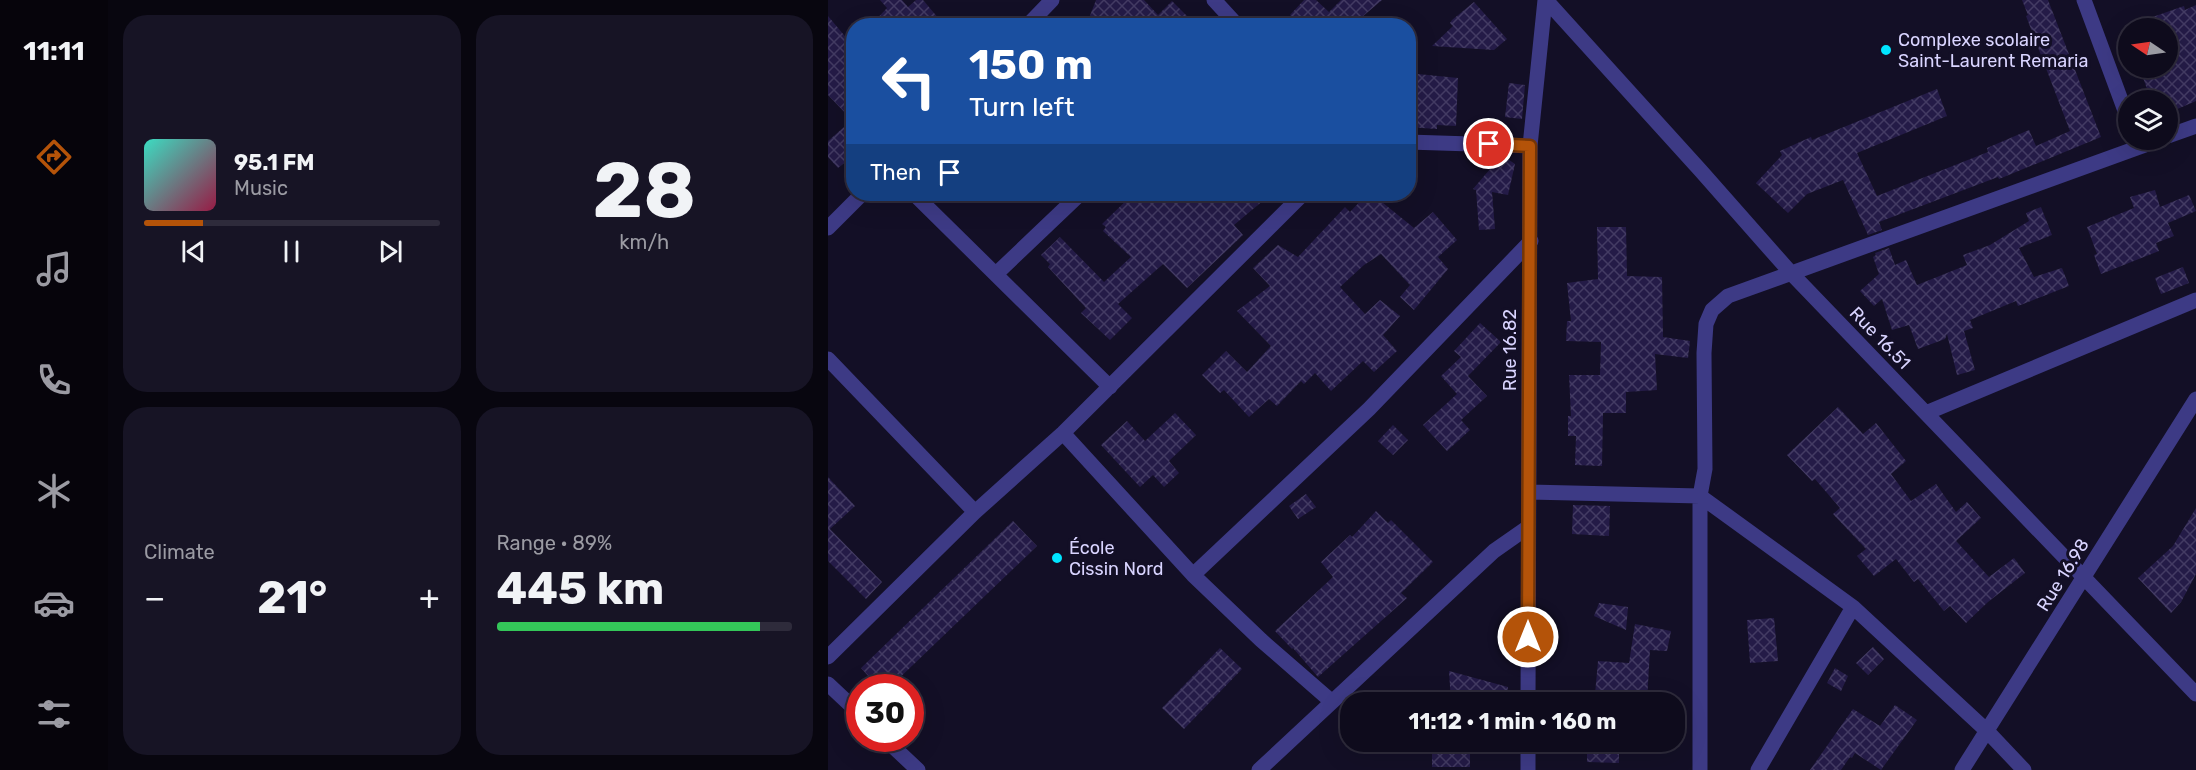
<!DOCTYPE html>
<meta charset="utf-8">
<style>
body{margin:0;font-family:Rubik,sans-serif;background:#171425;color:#f1f3f6;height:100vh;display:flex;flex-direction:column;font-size:22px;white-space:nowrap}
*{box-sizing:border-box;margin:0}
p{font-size:20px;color:#9b9ba3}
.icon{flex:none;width:33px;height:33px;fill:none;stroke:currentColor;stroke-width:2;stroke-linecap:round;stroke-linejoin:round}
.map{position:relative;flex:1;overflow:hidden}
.details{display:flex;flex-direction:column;gap:15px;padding:15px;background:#08060f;width:720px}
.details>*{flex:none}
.banner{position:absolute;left:18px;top:18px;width:570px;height:183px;border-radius:24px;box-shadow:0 6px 24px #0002,0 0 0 2px #2e2b3b;background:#1a4fa0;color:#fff;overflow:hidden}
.needle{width:39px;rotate:283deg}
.tools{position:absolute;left:1290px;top:18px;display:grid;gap:12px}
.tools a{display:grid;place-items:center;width:60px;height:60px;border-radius:50%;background:#0e0b1c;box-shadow:0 6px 24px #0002,0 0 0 2px #2e2b3b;font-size:30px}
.speed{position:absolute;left:18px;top:674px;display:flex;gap:12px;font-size:30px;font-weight:700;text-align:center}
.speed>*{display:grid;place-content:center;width:78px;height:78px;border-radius:50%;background:#0e0b1c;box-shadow:0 6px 24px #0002,0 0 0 2px #2e2b3b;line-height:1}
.speed .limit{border:9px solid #d22;background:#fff;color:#111}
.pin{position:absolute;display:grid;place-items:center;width:51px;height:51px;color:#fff;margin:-26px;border:3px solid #fff;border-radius:50%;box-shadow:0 2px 6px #0007}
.me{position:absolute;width:66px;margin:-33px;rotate:0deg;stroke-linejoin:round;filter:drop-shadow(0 0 4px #0008)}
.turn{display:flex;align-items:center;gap:21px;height:126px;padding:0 24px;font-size:27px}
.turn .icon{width:78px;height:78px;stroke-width:2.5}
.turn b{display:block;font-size:42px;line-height:51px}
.then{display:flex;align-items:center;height:57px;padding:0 24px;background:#0003;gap:12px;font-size:22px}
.big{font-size:45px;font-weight:700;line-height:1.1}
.details .card{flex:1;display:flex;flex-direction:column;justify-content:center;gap:9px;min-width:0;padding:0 21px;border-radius:24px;background:#171425}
.details .dial{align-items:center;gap:0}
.dial b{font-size:78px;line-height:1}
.song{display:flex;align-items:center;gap:18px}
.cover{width:72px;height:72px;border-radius:9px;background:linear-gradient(135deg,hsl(170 70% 55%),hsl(340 70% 35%))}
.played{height:6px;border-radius:3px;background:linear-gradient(90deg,#b45309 20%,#2e2b3b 20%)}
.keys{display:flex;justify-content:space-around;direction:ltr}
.heat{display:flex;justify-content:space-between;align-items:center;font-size:33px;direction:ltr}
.charge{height:9px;border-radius:4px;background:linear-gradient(90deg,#34c759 89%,#2e2b3b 0)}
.details .tiles{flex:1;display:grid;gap:15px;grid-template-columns:repeat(2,1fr)}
.trip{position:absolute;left:512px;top:692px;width:345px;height:60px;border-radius:24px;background:#0e0b1c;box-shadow:0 6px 24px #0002,0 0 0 2px #2e2b3b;font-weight:700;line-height:60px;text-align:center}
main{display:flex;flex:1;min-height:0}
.tab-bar{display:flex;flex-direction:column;width:108px;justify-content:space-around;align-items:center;background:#06040b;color:#9b9ba3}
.tab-bar .icon{width:42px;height:42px}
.tab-bar .active{color:#b45309}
.tab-bar b{font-size:27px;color:#f1f3f6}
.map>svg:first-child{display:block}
.building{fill:url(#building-cross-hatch)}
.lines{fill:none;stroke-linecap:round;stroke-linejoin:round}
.minor{stroke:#3d3a85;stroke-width:15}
.route-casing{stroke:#753606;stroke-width:15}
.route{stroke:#b45309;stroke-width:10}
.poi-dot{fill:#00e5ff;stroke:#130f26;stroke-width:2}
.labels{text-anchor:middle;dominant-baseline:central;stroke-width:6;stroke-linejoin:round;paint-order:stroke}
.poi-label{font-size:18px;fill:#d9d4ff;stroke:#130f26;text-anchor:start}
.street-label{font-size:18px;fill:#d9d4ff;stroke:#130f26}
</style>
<main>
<nav class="tab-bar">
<b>11:11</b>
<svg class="icon active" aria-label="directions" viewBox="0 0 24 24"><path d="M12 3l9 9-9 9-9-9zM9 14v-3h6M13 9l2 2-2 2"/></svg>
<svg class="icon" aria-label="music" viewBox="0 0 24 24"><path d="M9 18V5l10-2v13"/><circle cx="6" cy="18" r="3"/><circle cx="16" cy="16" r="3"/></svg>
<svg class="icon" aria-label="phone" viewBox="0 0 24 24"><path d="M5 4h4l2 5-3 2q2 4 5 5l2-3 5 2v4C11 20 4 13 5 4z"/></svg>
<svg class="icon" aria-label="climate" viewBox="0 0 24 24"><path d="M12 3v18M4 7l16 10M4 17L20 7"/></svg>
<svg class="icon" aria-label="car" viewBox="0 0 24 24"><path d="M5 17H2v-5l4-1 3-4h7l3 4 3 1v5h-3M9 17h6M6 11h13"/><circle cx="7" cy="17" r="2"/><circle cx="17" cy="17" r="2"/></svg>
<svg class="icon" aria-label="filters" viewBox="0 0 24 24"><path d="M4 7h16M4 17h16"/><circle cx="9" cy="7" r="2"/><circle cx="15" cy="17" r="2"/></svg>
</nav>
<section class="details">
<div class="tiles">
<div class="card">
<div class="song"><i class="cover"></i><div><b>95.1 FM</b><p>Music</p></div></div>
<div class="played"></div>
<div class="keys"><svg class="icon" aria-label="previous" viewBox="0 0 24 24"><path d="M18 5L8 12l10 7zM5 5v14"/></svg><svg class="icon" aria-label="pause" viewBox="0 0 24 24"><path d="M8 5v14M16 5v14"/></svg><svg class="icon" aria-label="next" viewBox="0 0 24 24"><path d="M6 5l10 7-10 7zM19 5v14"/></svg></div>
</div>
<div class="card dial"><b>28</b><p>km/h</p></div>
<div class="card"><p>Climate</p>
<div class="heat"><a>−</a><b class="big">21°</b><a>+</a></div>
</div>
<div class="card"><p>Range · 89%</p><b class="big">445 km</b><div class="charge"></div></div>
</div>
</section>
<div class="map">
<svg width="1368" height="770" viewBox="0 0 1368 770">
<defs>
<pattern id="building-cross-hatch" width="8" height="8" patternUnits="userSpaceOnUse" patternTransform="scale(1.5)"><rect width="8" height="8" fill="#241b47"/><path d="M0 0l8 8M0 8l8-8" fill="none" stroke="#433b63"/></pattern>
</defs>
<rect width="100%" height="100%" fill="#130f26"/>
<path class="building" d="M52 0H74L80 7 88 0H95L117 26H42L59 8Z
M268 0H316L330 15 344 1 360 17 351 26H258Z
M476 0H488L501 12 513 0H554L534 17 541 26H474L462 15Z
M1194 0H1220L1273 137 1171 179 1170 177 1051 222 1054 230 1040 235 1015 180 979 194 960 213 928 183 954 155 952 151 983 137 984 140 1109 89 1119 116 1029 153 1049 196 1160 152 1159 148 1201 130 1208 146 1242 131 1198 16 1200 15Z
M646 2 679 39 666 50 604 46 625 26 622 23 624 20Z
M1368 5V101L1340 113V100H1323L1314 75 1333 68H1340V28H1299V26L1356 6 1357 10Z
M0 16 26 47V155L10 168 0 157V141L24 120 0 95Z
M580 73 630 78 628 126 609 125V129L580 127Z
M681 83 697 85 694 119 677 117Z
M674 155 687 164 680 195 664 192 667 229 651 230 648 190 645 189Z
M1327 190 1332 207 1361 195 1368 211 1340 223 1346 236 1328 243 1331 251 1273 274 1266 255 1269 254 1259 227 1306 208 1302 197Z
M305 194H443L406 225 415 235 359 288 335 264 290 304 304 318 282 340 253 313 258 308 220 267 222 264 213 255 232 237 276 282 303 257 275 231 278 227 274 224Z
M539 194H544L586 228 605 212 629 240 610 257 620 269 586 310 572 297 582 285 553 254 536 265 512 287 537 314 552 300 572 316 555 335 569 351 546 372 535 361 503 391 487 373 476 384 473 381 449 406 441 399 421 417 396 390 392 393 374 375 398 351 419 372 443 346 409 311 442 286 425 268 450 245 470 257 517 207 522 212Z
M1213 207 1224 235 1191 248 1206 277 1234 268 1241 286 1190 306 1188 301 1142 320 1145 328 1136 331 1147 370 1129 375 1119 334 1117 339 1090 349 1081 325 1064 330 1054 299 1046 306 1032 291 1051 274 1045 257 1048 255 1047 253 1061 248 1067 265 1078 260 1089 285 1139 265 1135 255 1162 245 1201 221 1198 213Z
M769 227H798L799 276 834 277 835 337 862 341 860 358 827 354 829 390 798 392V413H775L774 466 747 465 748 436H740V416H743L741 375H772L773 342 738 341 739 321H743L739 283 770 279Z
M1355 267 1361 283 1333 294 1327 278Z
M652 323 673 342 640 376 659 396 633 420 642 430 619 451 595 425 629 394 613 376 633 357 626 351Z
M1010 407 1035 434 1048 423 1078 461 1063 474 1083 501 1108 484 1128 512 1139 502 1153 518 1128 541 1161 577 1186 558 1197 573 1160 602 1138 623 1122 606 1116 611 1090 579 1086 582 1068 559 1046 576 1029 556 1038 549 1005 514 1012 508 987 479 984 481 959 455Z
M347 413 368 435 341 461 351 473 336 487 325 475 312 487 273 445 299 421 317 441Z
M565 425 580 440 565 455 550 441Z
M0 477 27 506 2 529 54 582 38 599 0 561Z
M478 494 488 507 470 519 461 506Z
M745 505 782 506 781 536 744 534Z
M1368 508V574L1353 602 1343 613 1310 578 1345 546Z
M548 511 560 523 563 520 605 562 573 593 579 598 490 677 465 648 464 649 447 631 505 577 493 562 522 535 524 537Z
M185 521 209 546 62 687H50L33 668Z
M771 603 800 607 798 630 766 616Z
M946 618 950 661 922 663 919 620Z
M807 624 843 631 839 651 822 650 819 701 797 700V696L767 694 770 661 801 663Z
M1045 647 1056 659 1040 675 1028 663Z
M392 648 414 669 356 729 334 708Z
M1007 668 1020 676 1013 691 999 683Z
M621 671 680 687 679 694 646 693 647 702H623Z
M1067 705 1089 720 1053 770 1027 753 1024 758 1022 757 1013 770H982L1025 709 1052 726Z
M759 741H791V763L759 762Z
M604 743 642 744V767H604Z"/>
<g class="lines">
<path class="minor" d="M386 0 410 26
M718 0 873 171 963 273 1368 694
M1256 0 1300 119
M199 26 224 0
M1340 136 1368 126
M580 142 702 146
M86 194 282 387
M0 228 34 194
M168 274 252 194
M0 359 147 512
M1098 413 1368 300
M235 433 365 575 433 640 503 701
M701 492 872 496 1025 607 1159 731 1196 770
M365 575 541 409 703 241
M0 657 147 512 235 433 475 194
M0 684 32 714
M700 702 702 146 717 0
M56 738 90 770
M700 741V770
M431 770 666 551 699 528
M872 770V496L877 469 876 353 878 324 884 310 900 296 1331 140
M930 770 1025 607
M1134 770 1368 399"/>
</g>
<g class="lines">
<g class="route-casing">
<path id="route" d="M661 144 702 146 700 637"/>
</g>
<use href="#route" class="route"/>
</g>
<g class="poi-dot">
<circle cx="1058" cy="50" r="6"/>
<circle cx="229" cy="558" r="6"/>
</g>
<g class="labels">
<g class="poi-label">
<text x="1070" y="40">Complexe scolaire<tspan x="1070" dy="21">Saint-Laurent Remaria</tspan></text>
<text x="241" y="548">École<tspan x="241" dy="21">Cissin Nord</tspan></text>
</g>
<g class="street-label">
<text transform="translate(1052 338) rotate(46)">Rue 16.51</text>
<text transform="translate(682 350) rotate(-90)">Rue 16.82</text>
<text transform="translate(1235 575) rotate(-58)">Rue 16.98</text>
</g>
</g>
</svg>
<div class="tools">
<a><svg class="needle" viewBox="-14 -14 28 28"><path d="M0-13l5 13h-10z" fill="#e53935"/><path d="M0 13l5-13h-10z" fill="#9b9ba3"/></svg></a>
<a><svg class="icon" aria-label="layers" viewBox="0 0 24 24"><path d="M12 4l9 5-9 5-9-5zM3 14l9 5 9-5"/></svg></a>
</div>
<div class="speed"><div class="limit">30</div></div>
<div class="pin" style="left:661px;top:144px;background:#d93025"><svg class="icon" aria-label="arrive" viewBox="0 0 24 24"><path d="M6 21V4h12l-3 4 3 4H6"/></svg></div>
<svg class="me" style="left:700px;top:637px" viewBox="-20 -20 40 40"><circle r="17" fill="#b45309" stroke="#fff" stroke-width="3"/><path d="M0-11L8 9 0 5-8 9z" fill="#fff"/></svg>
<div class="trip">11:12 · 1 min · 160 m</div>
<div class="banner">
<div class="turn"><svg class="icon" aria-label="left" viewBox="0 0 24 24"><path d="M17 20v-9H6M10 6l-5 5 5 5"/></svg><div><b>150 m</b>Turn left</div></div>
<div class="then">Then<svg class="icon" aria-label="arrive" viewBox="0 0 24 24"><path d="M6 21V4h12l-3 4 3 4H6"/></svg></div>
</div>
</div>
</main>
